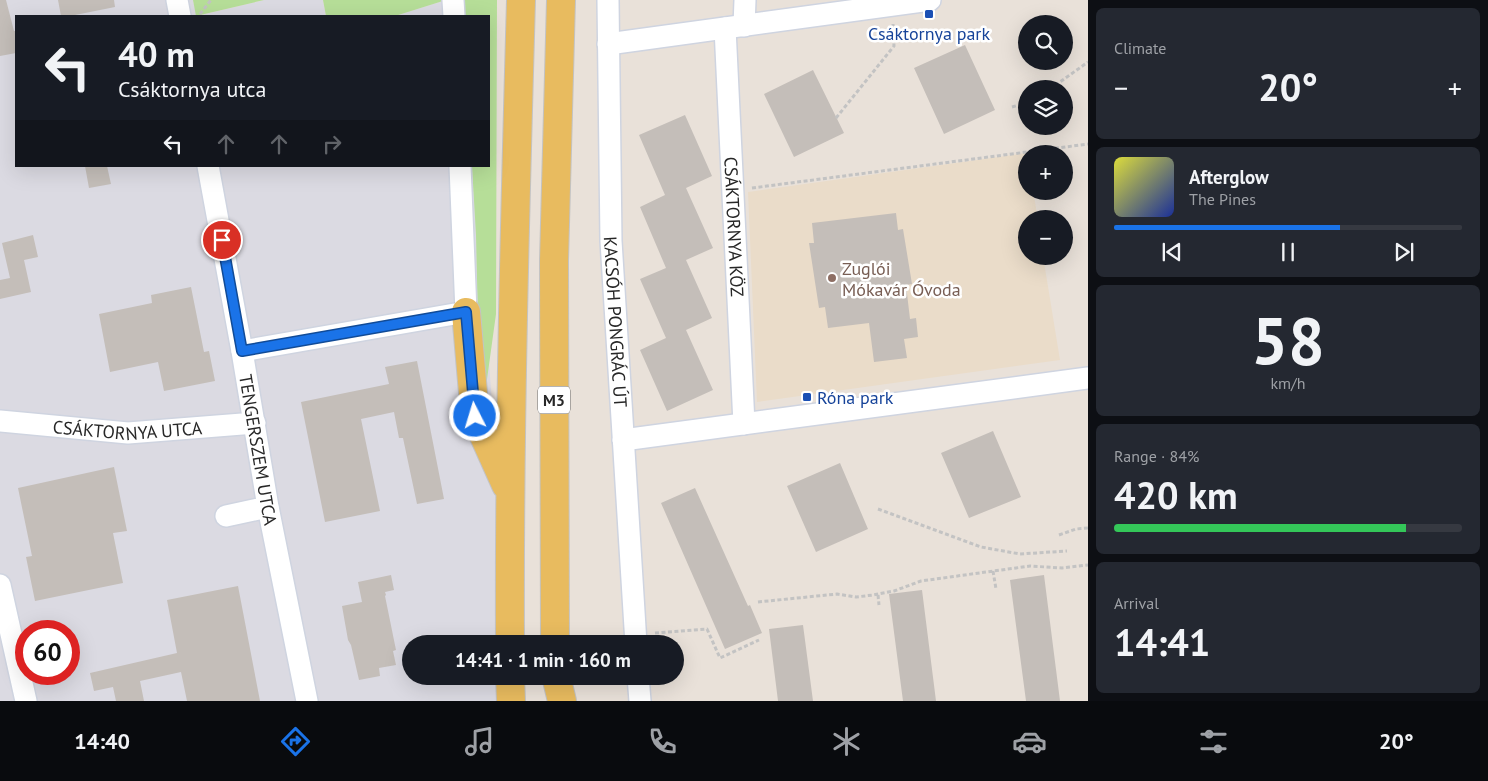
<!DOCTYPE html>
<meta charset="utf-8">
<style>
body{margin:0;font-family:"PT Sans",sans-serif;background:#242831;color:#f1f3f6;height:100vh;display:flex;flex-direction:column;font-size:19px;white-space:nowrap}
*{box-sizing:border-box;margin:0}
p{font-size:16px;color:#9ea1a6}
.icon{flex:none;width:28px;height:28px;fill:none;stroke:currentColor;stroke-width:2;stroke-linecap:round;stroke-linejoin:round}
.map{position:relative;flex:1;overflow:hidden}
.sheet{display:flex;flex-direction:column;gap:8px;padding:8px;background:#0d0f14;width:400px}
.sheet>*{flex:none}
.hud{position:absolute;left:15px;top:15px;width:475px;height:152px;border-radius:0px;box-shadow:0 5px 20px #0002;background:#171b24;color:#f1f3f6;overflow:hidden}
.tools{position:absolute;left:1018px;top:15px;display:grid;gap:10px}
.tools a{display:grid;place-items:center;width:55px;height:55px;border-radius:50%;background:#171b24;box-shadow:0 5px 20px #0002;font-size:25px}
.speed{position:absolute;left:15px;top:620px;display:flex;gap:10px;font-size:25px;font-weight:700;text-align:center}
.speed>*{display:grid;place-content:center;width:65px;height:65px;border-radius:50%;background:#171b24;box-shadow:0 5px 20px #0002;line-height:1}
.speed .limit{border:8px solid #d22;background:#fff;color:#111}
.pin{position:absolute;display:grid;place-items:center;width:42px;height:42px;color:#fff;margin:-21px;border:2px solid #fff;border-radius:50%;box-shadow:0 1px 5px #0007}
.me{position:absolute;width:55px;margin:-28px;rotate:355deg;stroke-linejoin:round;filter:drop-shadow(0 0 4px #0008)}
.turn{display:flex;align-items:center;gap:18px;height:105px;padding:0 20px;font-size:22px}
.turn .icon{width:65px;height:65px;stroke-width:2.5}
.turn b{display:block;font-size:35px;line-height:42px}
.lanes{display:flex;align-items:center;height:48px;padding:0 20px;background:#0003;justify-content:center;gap:25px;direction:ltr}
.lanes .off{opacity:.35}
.big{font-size:38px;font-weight:700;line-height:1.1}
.sheet .card{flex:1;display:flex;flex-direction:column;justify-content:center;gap:8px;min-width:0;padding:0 18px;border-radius:8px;background:#242831}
.sheet .dial{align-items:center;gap:0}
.dial b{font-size:65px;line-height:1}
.song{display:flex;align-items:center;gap:15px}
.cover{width:60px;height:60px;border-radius:8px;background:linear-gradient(135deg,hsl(60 70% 55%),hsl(230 70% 35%))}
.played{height:5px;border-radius:2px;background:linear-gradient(90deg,#1a73e8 65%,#363941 65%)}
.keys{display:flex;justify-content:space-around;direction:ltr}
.heat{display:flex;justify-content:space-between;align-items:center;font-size:28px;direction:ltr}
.charge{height:8px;border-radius:4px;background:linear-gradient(90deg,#34c759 84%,#363941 0)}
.trip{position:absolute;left:402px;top:635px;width:282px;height:50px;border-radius:25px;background:#171b24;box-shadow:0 5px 20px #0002;font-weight:700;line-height:50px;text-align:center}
.menu{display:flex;height:80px;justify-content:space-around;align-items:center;background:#090b0e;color:#9ea1a6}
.menu .icon{width:35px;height:35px}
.menu .current{color:#1a73e8}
.menu b{font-size:22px;color:#f1f3f6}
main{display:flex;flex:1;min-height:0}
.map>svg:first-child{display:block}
.industrial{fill:#dbdae2;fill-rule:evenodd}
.education{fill:#eadcc9}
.green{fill:#b6de98}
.building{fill:#c4beb9}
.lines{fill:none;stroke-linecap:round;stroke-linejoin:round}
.minor-casing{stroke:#cfd4e0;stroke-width:24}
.major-casing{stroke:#c3c3c3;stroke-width:30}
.path{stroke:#c3c3c3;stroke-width:3;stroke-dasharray:4 2.5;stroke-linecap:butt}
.minor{stroke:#fff;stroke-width:21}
.major{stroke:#e8bb5f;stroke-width:28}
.route-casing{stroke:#114b97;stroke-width:12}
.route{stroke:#1a73e8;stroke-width:9}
.transit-dot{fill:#1a4fb4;stroke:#fff;stroke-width:2}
.education-dot{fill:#8d6e63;stroke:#fff;stroke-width:2}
.labels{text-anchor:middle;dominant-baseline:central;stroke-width:5;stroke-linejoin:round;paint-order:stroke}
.shield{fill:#fff;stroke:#686868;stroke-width:1}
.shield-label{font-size:16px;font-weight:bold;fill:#272727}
.transit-label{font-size:18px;fill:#164399;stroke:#fff}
.street-label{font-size:18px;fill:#272727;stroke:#fff}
.education-label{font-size:18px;fill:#785e54;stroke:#fff;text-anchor:start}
</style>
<main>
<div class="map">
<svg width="1088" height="701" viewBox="0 0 1088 701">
<rect width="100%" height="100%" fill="#e9e1d9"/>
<path class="industrial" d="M0 0H193L197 16 264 0H323L326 16H16V166H474L495 442 500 644H411V676H501L502 701H0ZM26 631H69V674H26Z
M446 0 463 16H395Z"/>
<path class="education" d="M1027 153 1026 191H1033L1038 219H1026V256H1043L1060 360 757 402 748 192Z"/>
<path class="green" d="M193 0H264L196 16Z
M323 0H446L395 16H326Z
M462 0H497L496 314 484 401 479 364 476 235 472 166H489V16H463Z"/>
<path class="building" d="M0 0H6L14 31H16V53L0 56Z
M58 0H114L115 7 70 16H61Z
M965 45 995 110 944 134 914 68Z
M813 70 844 133 794 157 764 94Z
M685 115 712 176 686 188 713 248 686 260 712 318 686 330 713 390 667 411 640 350 666 338 640 279 666 268 640 207 665 195 639 135Z
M85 166H107L111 184 89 188Z
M896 213 898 230 903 229 912 284 906 285 910 319 916 318 918 337 904 339 907 358 874 362 869 323 828 328 825 307 819 308 809 243H814L812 223Z
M33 235 38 257 24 260 31 292 0 299V280L10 278 2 243Z
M191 287 204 352 209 351 215 381 164 391 158 362 110 372 99 314 152 303 151 295Z
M417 361 444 499 417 504 403 438H399L394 412 361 419 380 511 325 522 301 402 389 384 385 367Z
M993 431 1021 497 969 518 941 453Z
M840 463 868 529 816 552 787 486Z
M114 467 127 531 113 533 123 583 35 601 26 557 32 556 18 488Z
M695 488 748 606 750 605 762 633 725 649 661 503Z
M391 575 394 590 385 592 386 595 385 596 396 650 393 651 396 665 379 668 380 676 359 680 351 645 348 640 342 606 362 602 358 582Z
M1044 575 1060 701H1026L1010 580Z
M238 586 260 701H187L181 672 140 681 144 701H116L113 687 94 691 90 673 177 653 167 600Z
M922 590 936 701H903L889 594Z
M803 625 813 701H778L769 629Z"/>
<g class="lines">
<g class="minor-casing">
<g id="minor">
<path d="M177 0 180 16"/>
<path d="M453 0 454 16"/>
<path id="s1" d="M608 0 611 241 636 644"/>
<path d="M744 26 745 0"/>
<path id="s2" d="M725 28 744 424"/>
<path d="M608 44 930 0"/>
<path id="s3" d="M208 166 242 351 268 507 307 701"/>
<path d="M242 351 466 312 460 166"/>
<path id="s4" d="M0 421 128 433 255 423"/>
<path d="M623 440 1088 378"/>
<path d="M226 516 268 507"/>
<path d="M0 585 26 701"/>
<path d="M638 676 640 701"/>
</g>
</g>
<g class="major-casing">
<path id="major" d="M466 312 475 416 506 485
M510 644C509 429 515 215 521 0
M555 644 554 261 561 0
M510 676 511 701
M556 676 562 701"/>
</g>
<path class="path" d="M200 14 211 0
M1050 89 1088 62
M1012 107 1026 103
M836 118 894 46 893 24
M752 188 1088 144
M878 509 981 547 1020 554 1067 551
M1059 535 1076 529 1088 528
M993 571 996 589
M878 595 879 605
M758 602 837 594 856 597 873 595 894 591 921 581 1030 566 1062 568 1088 565
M655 633 707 629 720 658 759 640"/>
<use href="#minor" class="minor"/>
<use href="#major" class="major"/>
</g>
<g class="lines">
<g class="route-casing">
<path id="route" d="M222 240 242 351 466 312 475 416"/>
</g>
<use href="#route" class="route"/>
</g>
<g class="transit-dot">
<rect x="924" y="9" width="10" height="10" rx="2.5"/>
<rect x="802" y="392" width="10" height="10" rx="2.5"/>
</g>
<circle class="education-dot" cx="832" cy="278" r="5"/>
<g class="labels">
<rect class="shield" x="538" y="386.5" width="32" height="27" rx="4"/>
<g class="shield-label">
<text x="554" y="400">M3</text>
</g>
<g class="transit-label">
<text x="929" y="33">Csáktornya park</text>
<text x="817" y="397" text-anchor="start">Róna park</text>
</g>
<g class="street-label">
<text stroke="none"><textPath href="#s2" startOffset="199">CSÁKTORNYA KÖZ</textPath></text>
<text stroke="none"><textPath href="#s1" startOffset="322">KACSÓH PONGRÁC ÚT</textPath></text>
<text stroke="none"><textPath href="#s4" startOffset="128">CSÁKTORNYA UTCA</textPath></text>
<text stroke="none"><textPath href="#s3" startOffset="288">TENGERSZEM UTCA</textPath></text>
</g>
<g class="education-label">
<text x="842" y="268">Zuglói<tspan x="842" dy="21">Mókavár Óvoda</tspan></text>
</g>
</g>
</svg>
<div class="tools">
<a><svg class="icon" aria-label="search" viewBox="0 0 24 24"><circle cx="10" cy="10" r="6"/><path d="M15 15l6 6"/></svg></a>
<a><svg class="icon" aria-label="layers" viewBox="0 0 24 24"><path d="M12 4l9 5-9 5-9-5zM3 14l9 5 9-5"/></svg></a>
<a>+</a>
<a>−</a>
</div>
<div class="speed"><div class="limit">60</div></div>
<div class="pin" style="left:222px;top:240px;background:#d93025"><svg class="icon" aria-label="arrive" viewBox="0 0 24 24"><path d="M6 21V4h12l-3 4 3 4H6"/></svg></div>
<svg class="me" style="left:475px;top:416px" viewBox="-20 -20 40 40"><circle r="17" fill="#1a73e8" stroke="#fff" stroke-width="3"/><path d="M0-11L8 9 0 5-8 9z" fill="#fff"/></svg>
<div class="trip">14:41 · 1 min · 160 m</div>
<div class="hud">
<div class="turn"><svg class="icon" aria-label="left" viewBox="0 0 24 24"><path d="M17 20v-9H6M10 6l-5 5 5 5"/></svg><div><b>40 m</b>Csáktornya utca</div></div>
<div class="lanes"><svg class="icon" aria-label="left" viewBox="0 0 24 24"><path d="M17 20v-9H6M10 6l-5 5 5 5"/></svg><svg class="icon off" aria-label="ahead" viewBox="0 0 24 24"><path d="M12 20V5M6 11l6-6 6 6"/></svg><svg class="icon off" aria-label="ahead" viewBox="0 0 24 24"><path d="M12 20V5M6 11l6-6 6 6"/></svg><svg class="icon off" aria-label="right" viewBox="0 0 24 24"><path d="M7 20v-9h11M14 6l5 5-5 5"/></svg></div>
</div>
</div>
<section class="sheet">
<div class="card"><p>Climate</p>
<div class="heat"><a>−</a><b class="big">20°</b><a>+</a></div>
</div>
<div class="card">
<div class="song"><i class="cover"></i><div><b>Afterglow</b><p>The Pines</p></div></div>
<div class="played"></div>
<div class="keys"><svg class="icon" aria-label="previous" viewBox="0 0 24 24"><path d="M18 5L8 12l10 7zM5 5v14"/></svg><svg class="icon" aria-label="pause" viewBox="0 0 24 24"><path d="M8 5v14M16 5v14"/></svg><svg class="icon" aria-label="next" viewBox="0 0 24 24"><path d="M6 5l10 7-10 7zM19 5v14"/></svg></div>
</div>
<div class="card dial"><b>58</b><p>km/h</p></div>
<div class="card"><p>Range · 84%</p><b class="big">420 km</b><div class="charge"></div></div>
<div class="card"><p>Arrival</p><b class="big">14:41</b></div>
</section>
</main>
<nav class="menu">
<b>14:40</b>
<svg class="icon current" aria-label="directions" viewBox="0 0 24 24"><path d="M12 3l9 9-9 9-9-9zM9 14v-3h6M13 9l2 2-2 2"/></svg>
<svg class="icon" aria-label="music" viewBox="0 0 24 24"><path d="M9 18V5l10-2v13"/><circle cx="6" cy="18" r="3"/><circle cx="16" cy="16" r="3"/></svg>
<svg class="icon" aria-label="phone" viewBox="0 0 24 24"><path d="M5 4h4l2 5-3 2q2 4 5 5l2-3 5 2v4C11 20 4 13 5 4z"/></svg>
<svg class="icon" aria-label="climate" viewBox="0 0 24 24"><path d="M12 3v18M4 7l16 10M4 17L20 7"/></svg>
<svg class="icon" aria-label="car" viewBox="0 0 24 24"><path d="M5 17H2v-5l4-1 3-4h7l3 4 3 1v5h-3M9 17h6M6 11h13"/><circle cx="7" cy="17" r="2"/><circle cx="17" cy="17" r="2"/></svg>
<svg class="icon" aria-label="filters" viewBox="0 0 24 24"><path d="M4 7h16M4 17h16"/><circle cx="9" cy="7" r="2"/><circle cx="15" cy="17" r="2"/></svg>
<b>20°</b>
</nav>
